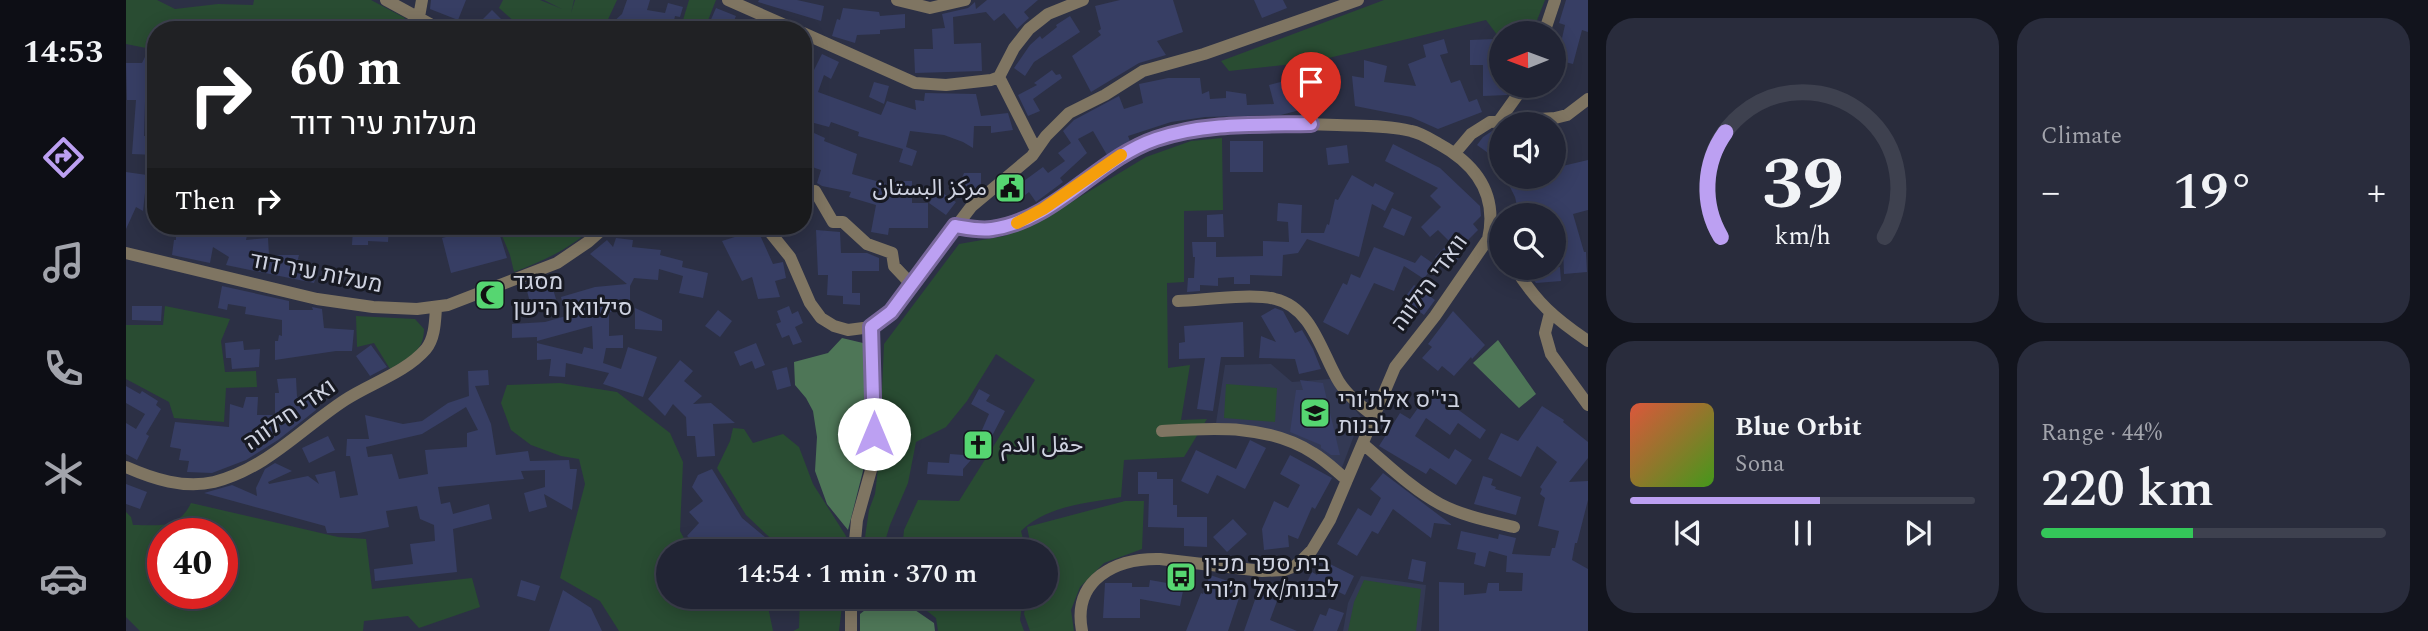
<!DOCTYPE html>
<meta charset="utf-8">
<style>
body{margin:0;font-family:Spectral,"Noto Sans Arabic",Heebo,serif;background:#292c3c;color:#f1f3f6;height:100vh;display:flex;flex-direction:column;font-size:26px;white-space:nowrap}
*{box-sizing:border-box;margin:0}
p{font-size:23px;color:#a2a4ac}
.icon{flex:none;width:38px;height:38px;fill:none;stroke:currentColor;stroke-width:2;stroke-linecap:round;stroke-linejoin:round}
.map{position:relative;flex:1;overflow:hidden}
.side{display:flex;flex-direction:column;gap:18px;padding:18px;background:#12141d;width:840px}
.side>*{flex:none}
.guide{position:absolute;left:21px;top:21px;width:665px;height:214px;border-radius:28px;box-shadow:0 4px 18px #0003,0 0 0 2px #3e414f;background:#202124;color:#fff;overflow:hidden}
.needle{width:46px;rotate:269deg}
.fabs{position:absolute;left:1363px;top:21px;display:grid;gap:14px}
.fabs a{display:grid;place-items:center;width:77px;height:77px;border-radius:50%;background:#212434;box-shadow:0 4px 18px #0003,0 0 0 2px #3e414f;font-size:35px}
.speed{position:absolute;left:21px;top:518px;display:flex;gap:14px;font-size:35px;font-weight:700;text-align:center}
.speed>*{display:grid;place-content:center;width:91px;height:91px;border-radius:50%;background:#212434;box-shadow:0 4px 18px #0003,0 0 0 2px #3e414f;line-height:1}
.speed .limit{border:10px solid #d22;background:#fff;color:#111}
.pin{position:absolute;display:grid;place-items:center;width:60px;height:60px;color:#fff;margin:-72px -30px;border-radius:50% 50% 50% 0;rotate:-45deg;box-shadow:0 0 7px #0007}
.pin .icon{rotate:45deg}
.me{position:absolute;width:77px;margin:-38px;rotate:0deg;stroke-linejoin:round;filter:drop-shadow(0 0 5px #0008)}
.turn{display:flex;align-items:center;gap:24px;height:147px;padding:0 28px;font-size:32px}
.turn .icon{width:91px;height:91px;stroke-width:2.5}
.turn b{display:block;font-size:49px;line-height:60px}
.then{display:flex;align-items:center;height:66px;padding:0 28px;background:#0003;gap:14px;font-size:26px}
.big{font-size:52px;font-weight:600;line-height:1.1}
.side .card{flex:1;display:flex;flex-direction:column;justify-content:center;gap:10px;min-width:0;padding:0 24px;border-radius:28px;background:#292c3c}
.side .dial{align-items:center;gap:0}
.dial svg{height:182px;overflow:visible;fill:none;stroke:#3e414f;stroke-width:7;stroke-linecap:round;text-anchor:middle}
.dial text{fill:#f1f3f6;stroke:none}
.song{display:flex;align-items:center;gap:21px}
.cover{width:84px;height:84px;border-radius:10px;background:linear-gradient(135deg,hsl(10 70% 55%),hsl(100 70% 35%))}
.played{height:7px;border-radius:4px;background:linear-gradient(90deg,#bca0f2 55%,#3e414f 55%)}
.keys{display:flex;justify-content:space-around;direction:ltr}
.heat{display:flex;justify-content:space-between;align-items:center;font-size:38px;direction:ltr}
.charge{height:10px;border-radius:5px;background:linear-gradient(90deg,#34c759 44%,#3e414f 0)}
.side .tiles{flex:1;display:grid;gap:18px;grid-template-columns:repeat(2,1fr)}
.trip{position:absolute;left:530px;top:539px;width:402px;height:70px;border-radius:35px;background:#212434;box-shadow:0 4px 18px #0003,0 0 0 2px #3e414f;font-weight:600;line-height:70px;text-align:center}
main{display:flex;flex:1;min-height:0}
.menu{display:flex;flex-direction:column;width:126px;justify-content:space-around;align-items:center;background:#0d0e15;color:#a2a4ac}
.menu .icon{width:49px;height:49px}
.menu .current{color:#bca0f2}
.menu b{font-size:32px;color:#f1f3f6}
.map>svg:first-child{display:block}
.built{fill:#333954}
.green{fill:#294c32;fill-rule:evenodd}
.forest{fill:#4e7657}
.building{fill:#373e64;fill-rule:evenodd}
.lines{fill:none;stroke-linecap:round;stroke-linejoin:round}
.minor{stroke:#7f7562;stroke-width:12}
.route-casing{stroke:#7a689d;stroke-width:18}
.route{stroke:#bca0f2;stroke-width:12}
.slow{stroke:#f59e0b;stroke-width:12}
.labels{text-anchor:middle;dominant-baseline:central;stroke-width:6;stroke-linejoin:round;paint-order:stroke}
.poi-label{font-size:23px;fill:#ced2e0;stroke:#171922;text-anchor:start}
.street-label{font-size:23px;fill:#ced2e0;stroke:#171922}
</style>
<main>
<nav class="menu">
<b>14:53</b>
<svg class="icon current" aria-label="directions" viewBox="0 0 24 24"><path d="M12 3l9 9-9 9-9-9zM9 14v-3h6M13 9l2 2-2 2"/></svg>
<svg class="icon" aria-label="music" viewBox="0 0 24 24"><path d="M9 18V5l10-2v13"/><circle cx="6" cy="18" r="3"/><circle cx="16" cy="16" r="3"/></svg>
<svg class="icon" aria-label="phone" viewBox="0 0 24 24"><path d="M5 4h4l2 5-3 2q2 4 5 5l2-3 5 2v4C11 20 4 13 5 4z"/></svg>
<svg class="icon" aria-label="climate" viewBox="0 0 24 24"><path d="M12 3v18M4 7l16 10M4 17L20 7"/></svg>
<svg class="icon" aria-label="car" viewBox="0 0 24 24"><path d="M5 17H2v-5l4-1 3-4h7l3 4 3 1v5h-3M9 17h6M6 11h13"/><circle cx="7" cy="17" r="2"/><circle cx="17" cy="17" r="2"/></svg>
</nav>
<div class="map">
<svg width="1462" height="631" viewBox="0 0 1462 631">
<rect width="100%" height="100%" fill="#2c3045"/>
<path class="built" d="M1145 364 1166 382 1204 379 1235 417 1215 470 1124 426 1090 423 1099 365Z
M1235 576 1300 585 1295 631H1217L1222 603Z"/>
<path class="green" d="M0 0H31L49 9 92 4 127 5 128 0H245L279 18 276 30H30V50L0 44Z
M377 0H414L436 9 418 0H448L445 13 449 0H491L478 28 481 30H384L389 22 373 8Z
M563 0H590L579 28 583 30H554Z
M1258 0H1419L1406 33H1376L1375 40 1360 20 1186 62 1103 71 1095 61Z
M1096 138 1097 210 1058 211V282L1041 283 1042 368 1064 365 1055 420 1081 419 1058 457 998 460 995 497C961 503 920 506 895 531L900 551H776L778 530 792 500 833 501 909 380 870 354 841 401 820 427 790 442 782 483 764 525 756 551H737L743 510 749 494 753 460 758 344 833 244 879 236 924 215 1020 157 1065 141Z
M372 226H469C443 249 420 260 388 272L384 255Z
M39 306 104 319 95 341 99 372 130 371 131 387 100 388 98 422 48 418 43 402 0 379V325H37Z
M230 316 289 319 298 329C298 352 282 358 264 369L248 343 231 347Z
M434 383 491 392 544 433 557 462 554 531 565 551H542V597H640L647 631H493L474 601 434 578 459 484 453 459 435 456 405 445 385 430 375 403 381 385Z
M1100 384 1151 388 1149 422 1098 418Z
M607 428 618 429 627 443 657 434 673 447 687 484 720 536V551H658L620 515 591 468 604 441Z
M999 501H1018L1016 549 978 563 954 587 945 610 948 631H904L898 614 901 597H920V551H906L901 527Z
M65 503 212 537 240 539 246 589 346 578 354 607 293 628 282 616 238 621 237 631H14L0 617V512L5 517 7 525C33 525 52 530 65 503ZM37 534H96V593H37Z
M1238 580 1295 589 1290 631H1222L1228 602Z
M674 597H717L713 631H667L673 628Z
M789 597H897L894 620 898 631H812L810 618 792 604Z"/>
<path class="forest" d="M716 338 737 343 741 424 737 471 722 530 701 504 689 471 691 437 687 411 680 398 669 385 668 362 702 353Z
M1372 340 1410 394 1393 408 1347 363Z
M756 597H784L789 610 808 623 809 631H734V614Z"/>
<path class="building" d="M305 0H340L332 20 304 9Z
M501 0H524L521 10 539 13 542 3 557 7 554 17 549 16 546 30H525L526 25 514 23 506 30H492L486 23 496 14Z
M633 0H671L698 6 695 21 632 2Z
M861 0H912L898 12 903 18 891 29 878 13 868 21 860 12 827 17 828 44 855 43 856 71 789 73 788 49H807L806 29 819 28 816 14 842 8 849 2 850 9Z
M994 0H1047L1057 32 1031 41 1040 55 1013 63 965 92 946 56 975 35 972 31 975 29 969 6Z
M1128 0H1157L1161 8 1136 18Z
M1440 0H1462V32L1456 30 1447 64 1431 60 1439 25 1433 23Z
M590 8 610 16 604 30H596L583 24Z
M717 8 753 12 754 16 779 14V28L754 30V34L731 35 729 43 706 36 711 19 714 20Z
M366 10 386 30H346Z
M944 16 954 32 908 62 899 76 888 68 904 45 914 36 916 39 931 27 930 25Z
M1318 39 1322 53 1314 55 1325 83 1334 80 1343 102 1351 99 1356 112 1312 129 1285 117 1229 106 1226 76 1238 78V60L1261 66 1258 82 1290 86 1282 64 1300 57 1297 45Z
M1369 39 1370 78H1376V86H1385V89L1381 95 1357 96V65H1344V40Z
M696 54 713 62 705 79 698 75 692 92 755 115 761 101 790 110 789 100 798 101 799 93 850 94 855 116 882 113 887 130 865 133V126H848L847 148 837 142 818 135 784 131 780 147 791 151 786 166 773 162 777 149 732 136 733 132 705 122 703 127 677 120V76L684 78Z
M19 57 30 59V96H26V102H19L18 136H30V155L6 154 10 100H1L0 63H16Z
M926 70 930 75 934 74 936 78 907 99 914 111 902 116 892 95 911 85 908 83Z
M1042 78H1074L1076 94 1083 91 1084 99 1100 98V91L1120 94 1121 105 1148 104 1143 85 1166 79 1174 110 1155 115 1079 117 1045 122 1002 136 1004 141 981 155 967 131 952 139 961 153 934 178 937 182 910 202 903 192 894 199 887 189 917 167 922 173 939 161 932 153 945 143 937 131 948 120 993 96 998 109 1017 103 1013 84Z
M748 82 763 86 758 104 743 97Z
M677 128 699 138 698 141 731 154 726 174 764 185V181H786V203H802V228H763L762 235 745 232 750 205 723 197 725 192 696 186 691 183 695 170 680 165 684 152 677 150Z
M1366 131 1376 137V163L1351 145 1357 137Z
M1104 141H1137V172H1104Z
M1267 144 1314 168 1354 206 1355 216 1347 224 1352 230 1341 241 1333 232 1324 242 1312 230 1304 237 1295 227 1315 207 1304 196 1312 188 1259 161Z
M1221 145 1223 163 1202 165 1200 148Z
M1462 160V210L1447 214 1458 252H1460L1461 272 1438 274 1437 247 1428 215H1393L1389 197 1379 177H1428V168Z
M0 172 21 175 17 211 10 207 0 229Z
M838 173H855V185L839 194 834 181H838L835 180Z
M1226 175 1247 187 1249 183 1268 193 1259 211 1246 204 1233 257 1181 239 1172 253 1157 255 1156 276 1124 275V284H1108V277L1092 278V286L1074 285V291L1061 292 1062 278H1068L1069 257H1067L1066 242H1090V257L1137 256V241L1163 242 1162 222 1151 221 1152 203 1176 205 1175 233H1198L1201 224 1203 225 1209 199 1212 200Z
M812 190 830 202 820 215 803 203Z
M1266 208 1286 217 1278 236 1257 227Z
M1097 214 1098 237H1081V215Z
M50 226H75L104 232 105 226H123L120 240 142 238 143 255H173L172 259 193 268 188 283 100 265 103 257 87 247 84 263 46 255 48 240H50Z
M242 226H263L262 242 242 241V245H226L227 228 242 229Z
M371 226 381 258 325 273 316 238 354 228 355 231Z
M613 226H630L647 264 657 262 660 278 649 281 654 297 632 299 626 277 616 281 596 241 615 235Z
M690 230 714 232 715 253H741L753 258V271H726V293H734V305L717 304V296L701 295 702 275H692Z
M490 238 507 240 506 247 535 250 534 255 557 261 556 267 582 273 577 298 553 293 557 276 533 269 532 280 508 278 504 286V312H483V336L497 335V348H480L477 363 495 369 502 347 531 357 517 397 477 384 483 373 440 363 439 377 423 376 425 359 411 360V343L456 354 458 347 467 349 466 326 411 341V337L386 338V324L419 322 440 316 435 297 469 287 501 284 464 254 481 240 487 247Z
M1320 246 1332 259 1322 270 1309 257Z
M1248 247 1289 263 1295 255 1308 264 1298 279 1278 266 1268 291 1248 283 1222 335 1197 322 1217 283 1221 285 1225 274 1234 278Z
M1434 267 1435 281 1410 283 1406 278V270Z
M425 283 430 299 405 306 401 291Z
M1288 285 1309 300 1298 315 1277 300Z
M96 286 163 301V310H187L186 307 196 309 198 328 228 330 226 351H210L149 360V341H152L153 335 156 336V320L119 314 120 307 102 304 101 310 92 308Z
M6 306H36L35 321 6 320Z
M663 306 666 314 672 311 677 323 669 327 676 342 667 345 663 335 656 338 650 324 655 322 651 311Z
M509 308 536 320V331L509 329Z
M1149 308 1157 311 1169 333 1176 330 1187 349 1195 369 1173 374 1169 359 1133 358 1135 336 1150 342 1135 316Z
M592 310 606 321 594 337 579 326Z
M1327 311 1359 345 1346 359 1345 357 1328 376 1316 366 1312 371 1296 358 1306 347 1302 344Z
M1117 322 1118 357H1095L1087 411 1071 409 1079 358 1053 359V343L1059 342 1058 326Z
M117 341 118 350 134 349 133 367 106 369 105 358H100L99 343Z
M630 343 639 365 629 369 626 361 614 366 608 352Z
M245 345 261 367 244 376 230 356Z
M554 360 567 371 558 381 576 396 567 404 585 403 609 423 587 424 589 456 571 457 569 436H561L560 417 547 404 539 416 522 399Z
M661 367 665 386 651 390 646 371Z
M362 370 363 385 349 386 365 424 370 455 402 451 404 461 443 460 444 469H451L446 510 418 494 421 507 403 512 398 493 419 487V470L395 471 398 479 312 487 315 504 324 502 327 514 363 504 366 519 327 529 331 572 249 581 248 569 287 564 284 544 309 541 308 525 294 519 291 506 260 511 263 527 233 533H201L199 526 78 493 106 485 131 496 130 488 139 469 149 463 166 471 142 482 143 484 182 476 193 484 189 475 209 471 214 498 232 495 224 456H220L221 439H243L239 415 277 424 296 421 322 403 343 396 342 371ZM340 407 352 430 341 433V447L299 450 302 474 273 479 266 454 242 457 240 447 296 434Z
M170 378 171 397 185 395 190 410 152 440 120 460 86 473 61 472 63 461 53 460 55 449 44 447 49 422 103 427 104 404 117 408 120 397H132L131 415H149V393H153L151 379Z
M1174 380 1197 383 1214 455H1205L1195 448V445L1164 432 1170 390H1177Z
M0 386 14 394 16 391 32 401 30 405 35 409 20 434 23 436 11 460 0 454V423L10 429 19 414 0 403Z
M853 389 864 395 860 401 879 411 866 436 837 469V476L801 474 802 462 823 463 824 454 838 455 856 430 863 414 845 404Z
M1305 390 1360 430 1354 439 1332 423 1324 435 1300 418 1289 436 1323 459 1329 449 1346 460 1330 485 1304 468 1300 474 1253 446 1274 413 1284 419Z
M1416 406 1438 420 1437 422 1462 442V458L1443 482 1462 481V500L1451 543H1449L1446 560 1462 569V631H1313V582L1338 583V595L1360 593 1362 583H1373V591H1396L1397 573 1380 572 1381 556 1363 551 1359 567 1348 564 1350 553 1331 549 1335 531 1372 539 1373 534 1390 538 1386 554 1424 556 1426 548H1429L1433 531 1412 526 1419 498 1414 494 1416 489 1414 487 1431 462 1411 446 1395 477 1362 459 1375 433 1392 441Z
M202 436 209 450 183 463 176 448Z
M1124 440 1140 448 1119 489 1091 475 1082 494 1055 481 1070 450 1110 469Z
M1164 455 1206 478 1189 509 1186 507 1172 539 1162 535 1163 547 1138 550 1136 529 1148 501 1162 508 1174 485 1154 474Z
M586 469 616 518 645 542 648 551H578L561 536 573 523 563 512 577 501 566 487 572 475Z
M1012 472H1031V479H1047V505H1051V517H1081V547L1058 546V528L1022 527 1023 494H1012Z
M1257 473 1326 525 1308 523 1305 538 1267 509 1252 534 1246 531 1231 556 1211 544 1232 508 1245 516 1255 498 1244 489Z
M1357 476 1367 479 1365 485 1370 487 1369 489 1395 497 1390 515 1348 504Z
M0 484 21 492 14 509 0 504Z
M1107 519 1121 534 1101 552 1087 537Z
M1286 559 1300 562 1297 582 1282 579Z
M1198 561 1228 576 1219 595 1200 586 1198 591 1181 582 1186 572 1191 575Z
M1084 575 1117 586 1102 631H1060L1075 593 1077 594Z
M395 580 414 586 409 601 391 596Z
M1024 580 1058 586 1054 606 1014 599V618H977L979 583H1006V587H1023Z
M437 590 465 608 476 631H423Z
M1131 594 1151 601 1144 620 1171 631H1118Z
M1203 608 1218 613 1211 631H1187L1194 614 1200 616Z"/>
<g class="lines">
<path class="minor" d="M260 0 315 30
M602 0 670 30
M771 0 804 8 839 0
M293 17 296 0
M677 33 789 83 820 85 865 80 873 77 888 48 903 29 922 14 957 0
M1418 33 1429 0
M873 77 910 150
M1373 121 1398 86
M1329 153 1345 134 1364 122 1429 118 1441 115 1462 99
M689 191 707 222H717L741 244 766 253 768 266 786 285
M639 226 664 257 684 303 695 318 708 326 722 330 745 327 765 312 845 207 906 156 920 136 943 113 979 95 1017 71 1078 54 1232 0
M829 226C841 228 853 231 865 229 928 222 972 158 1032 138 1085 121 1154 123 1211 125 1235 126 1261 125 1285 131 1295 133 1304 139 1313 144 1351 165 1372 195 1362 239L1309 316 1269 367 1204 520 1186 550 1176 560 1169 566 1158 570 1136 571 1034 559C990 558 946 579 956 631
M1364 229 1376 246
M0 253 191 299 247 307 291 309 322 305 431 263 462 242 480 226
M1389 268C1411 303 1428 318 1462 341
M1052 301C1078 300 1127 293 1149 299 1186 307 1196 354 1213 382 1222 396 1235 406 1248 416
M1424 313 1419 333 1425 354 1462 405
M1036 431C1087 428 1142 424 1187 453 1199 460 1210 471 1221 480
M1237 444C1261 464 1286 489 1314 504 1337 516 1363 521 1388 527
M0 467C27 479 58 489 88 482 140 469 176 428 219 400 245 383 279 373 300 349 309 338 309 321 310 308
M728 551 731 520 745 470 747 451V347L745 327
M725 631V597"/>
</g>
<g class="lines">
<g class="route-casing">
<path id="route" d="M748 434 745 327 765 312 829 226C841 228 854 231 866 229 930 220 971 159 1030 139 1079 122 1134 125 1185 124"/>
</g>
<use href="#route" class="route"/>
<path class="slow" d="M891 223 917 209 995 155"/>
</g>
<defs>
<g id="civic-square" transform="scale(1.575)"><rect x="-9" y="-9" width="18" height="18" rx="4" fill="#56d671" stroke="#171922"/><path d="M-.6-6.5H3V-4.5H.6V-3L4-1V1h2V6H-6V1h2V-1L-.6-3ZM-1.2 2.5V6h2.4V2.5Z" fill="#111"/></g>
<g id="mosque-square" transform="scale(1.575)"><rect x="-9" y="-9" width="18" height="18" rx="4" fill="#56d671" stroke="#171922"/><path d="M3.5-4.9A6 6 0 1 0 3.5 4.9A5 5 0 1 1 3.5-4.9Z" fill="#111"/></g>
<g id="school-square" transform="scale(1.575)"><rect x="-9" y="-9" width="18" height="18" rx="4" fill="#56d671" stroke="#171922"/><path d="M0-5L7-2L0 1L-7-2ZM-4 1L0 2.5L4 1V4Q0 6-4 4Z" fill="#111"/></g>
<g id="church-square" transform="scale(1.575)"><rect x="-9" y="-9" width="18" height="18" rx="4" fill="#56d671" stroke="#171922"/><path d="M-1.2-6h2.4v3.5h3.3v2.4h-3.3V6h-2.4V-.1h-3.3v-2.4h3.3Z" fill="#111"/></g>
<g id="bus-square" transform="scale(1.575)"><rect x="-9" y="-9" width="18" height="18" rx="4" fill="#56d671" stroke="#171922"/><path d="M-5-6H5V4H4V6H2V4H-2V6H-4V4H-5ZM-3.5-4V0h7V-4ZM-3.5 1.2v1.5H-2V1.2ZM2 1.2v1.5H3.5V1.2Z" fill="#111"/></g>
</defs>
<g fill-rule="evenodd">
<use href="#civic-square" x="884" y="188"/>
<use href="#mosque-square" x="364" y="295"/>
<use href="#school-square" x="1189" y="413"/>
<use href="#church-square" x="852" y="445"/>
<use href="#bus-square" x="1055" y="577"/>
</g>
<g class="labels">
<g class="poi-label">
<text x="861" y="188" text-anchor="end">مركز البستان</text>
<text x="387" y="282">מסגד<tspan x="387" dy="26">סילוואן הישן</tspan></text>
<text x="1212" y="400">בי"ס אלת'ורי<tspan x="1212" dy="26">לבנות</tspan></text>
<text x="875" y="445">حقل الدم</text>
<text x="1078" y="564">בית ספר מכין<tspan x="1078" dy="26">לבנות/אל ת׳ורי</tspan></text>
</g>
<g class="street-label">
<text transform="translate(190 273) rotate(11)">מעלות עיר דוד</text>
<text transform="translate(1304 283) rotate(-54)">וואדי הילווה</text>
<text transform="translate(164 415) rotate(-35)">ואדי חילווה</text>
</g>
</g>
</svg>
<div class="fabs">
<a><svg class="needle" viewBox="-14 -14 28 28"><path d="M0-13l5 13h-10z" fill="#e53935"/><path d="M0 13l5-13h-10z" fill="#a2a4ac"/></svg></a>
<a><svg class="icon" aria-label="sound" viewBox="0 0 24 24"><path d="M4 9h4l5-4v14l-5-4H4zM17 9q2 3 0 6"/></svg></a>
<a><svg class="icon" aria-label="search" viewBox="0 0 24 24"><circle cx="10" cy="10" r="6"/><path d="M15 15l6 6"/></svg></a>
</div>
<div class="speed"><div class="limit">40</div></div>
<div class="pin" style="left:1185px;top:124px;background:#d93025"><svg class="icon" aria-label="arrive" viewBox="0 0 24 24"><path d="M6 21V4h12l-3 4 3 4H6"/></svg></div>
<svg class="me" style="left:748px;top:434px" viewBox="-20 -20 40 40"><circle r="19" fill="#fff"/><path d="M0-13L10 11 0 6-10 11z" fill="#bca0f2"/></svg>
<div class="trip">14:54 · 1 min · 370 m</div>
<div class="guide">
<div class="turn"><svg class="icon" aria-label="right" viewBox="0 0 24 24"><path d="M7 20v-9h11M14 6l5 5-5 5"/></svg><div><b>60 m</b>מעלות עיר דוד</div></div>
<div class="then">Then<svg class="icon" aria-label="right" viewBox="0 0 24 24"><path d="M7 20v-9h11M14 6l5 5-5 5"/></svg></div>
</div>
</div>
<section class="side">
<div class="tiles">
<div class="card dial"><svg viewBox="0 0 100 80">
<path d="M14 69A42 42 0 1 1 86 69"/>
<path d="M14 69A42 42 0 0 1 16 23" stroke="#bca0f2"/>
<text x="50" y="56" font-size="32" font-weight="700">39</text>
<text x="50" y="72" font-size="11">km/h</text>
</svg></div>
<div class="card"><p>Climate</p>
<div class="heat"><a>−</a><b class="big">19°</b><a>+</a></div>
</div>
<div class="card">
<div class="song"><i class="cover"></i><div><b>Blue Orbit</b><p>Sona</p></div></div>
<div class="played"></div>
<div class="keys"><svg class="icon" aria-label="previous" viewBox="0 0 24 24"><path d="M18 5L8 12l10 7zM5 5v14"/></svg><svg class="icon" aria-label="pause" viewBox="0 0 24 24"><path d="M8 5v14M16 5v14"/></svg><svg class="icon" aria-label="next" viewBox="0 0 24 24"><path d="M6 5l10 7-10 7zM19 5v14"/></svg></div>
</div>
<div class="card"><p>Range · 44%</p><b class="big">220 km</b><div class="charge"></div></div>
</div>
</section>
</main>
